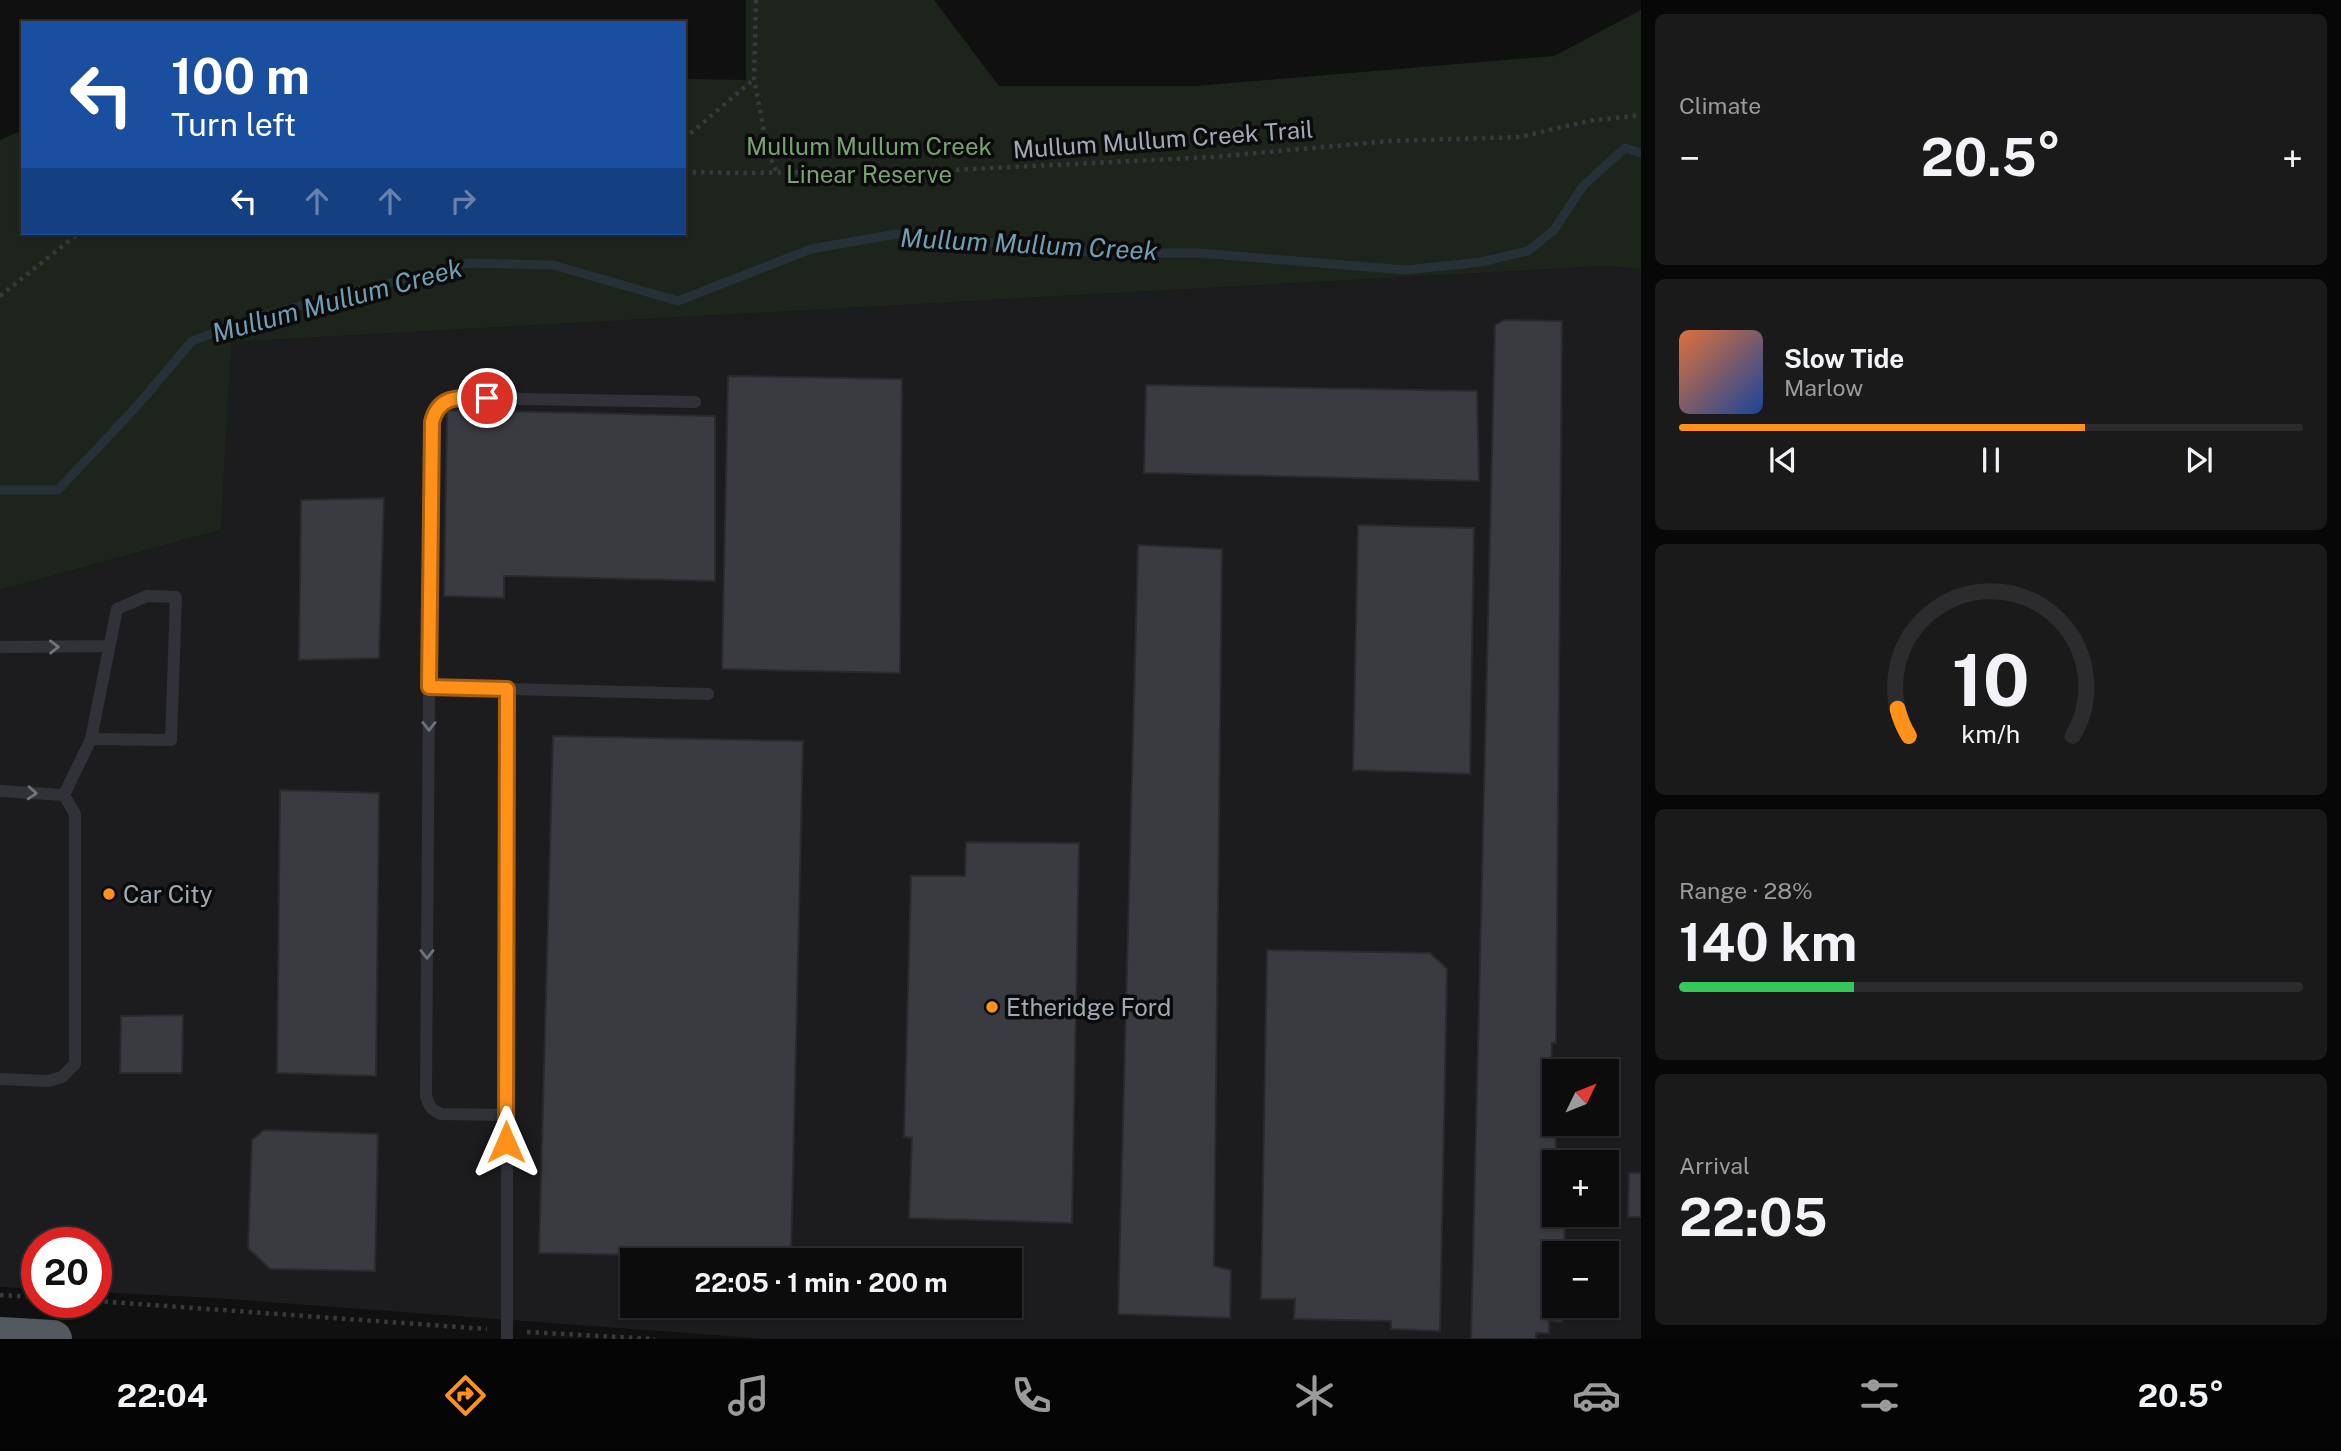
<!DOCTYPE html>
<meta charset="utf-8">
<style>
body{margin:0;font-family:"Public Sans",sans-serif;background:#1a1a1b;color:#f1f3f6;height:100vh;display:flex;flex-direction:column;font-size:26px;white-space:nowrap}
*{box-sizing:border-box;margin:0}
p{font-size:23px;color:#9a9b9d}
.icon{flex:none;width:38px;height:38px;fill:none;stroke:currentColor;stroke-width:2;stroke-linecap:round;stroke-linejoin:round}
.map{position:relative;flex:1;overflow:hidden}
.sheet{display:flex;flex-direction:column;gap:14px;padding:14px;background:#070707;width:700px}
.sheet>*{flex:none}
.guide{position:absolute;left:21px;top:21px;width:665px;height:214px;border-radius:0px;box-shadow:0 2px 5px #0004,0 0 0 2px #2c2c2e;background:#1a4fa0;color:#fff;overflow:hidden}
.needle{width:46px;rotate:47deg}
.tools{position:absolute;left:1542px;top:1059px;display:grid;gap:14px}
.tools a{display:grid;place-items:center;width:77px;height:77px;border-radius:0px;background:#0c0c0d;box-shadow:0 2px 5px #0004,0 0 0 2px #2c2c2e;font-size:35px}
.speed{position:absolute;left:21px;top:1227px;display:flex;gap:14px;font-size:35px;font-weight:700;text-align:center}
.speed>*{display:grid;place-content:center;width:91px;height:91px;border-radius:50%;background:#0c0c0d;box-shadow:0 2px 5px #0004,0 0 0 2px #2c2c2e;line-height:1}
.speed .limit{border:10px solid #d22;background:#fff;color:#111}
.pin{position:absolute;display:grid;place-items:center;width:60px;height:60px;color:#fff;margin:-30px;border:4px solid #fff;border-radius:50%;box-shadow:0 2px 7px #0007}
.me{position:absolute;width:77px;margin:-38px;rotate:0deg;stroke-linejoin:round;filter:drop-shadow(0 0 5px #0008)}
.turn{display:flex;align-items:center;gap:24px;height:147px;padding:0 35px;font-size:32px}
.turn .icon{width:91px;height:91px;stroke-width:2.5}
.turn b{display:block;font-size:49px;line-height:60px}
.lanes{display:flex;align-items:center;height:66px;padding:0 35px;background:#0003;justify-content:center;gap:35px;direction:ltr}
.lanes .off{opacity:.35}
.big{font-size:52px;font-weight:700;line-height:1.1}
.sheet .widget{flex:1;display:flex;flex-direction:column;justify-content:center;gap:10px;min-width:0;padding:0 24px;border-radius:10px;background:#1a1a1b}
.sheet .dial{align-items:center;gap:0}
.dial svg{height:182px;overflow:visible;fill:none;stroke:#2c2c2e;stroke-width:7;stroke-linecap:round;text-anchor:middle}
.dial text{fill:#f1f3f6;stroke:none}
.song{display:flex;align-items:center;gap:21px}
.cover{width:84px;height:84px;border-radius:10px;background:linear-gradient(135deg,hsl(20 70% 55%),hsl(220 70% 35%))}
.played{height:7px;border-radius:4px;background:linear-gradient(90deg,#ff911a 65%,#2c2c2e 65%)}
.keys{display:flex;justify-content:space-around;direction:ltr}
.heat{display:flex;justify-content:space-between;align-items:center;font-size:38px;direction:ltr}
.charge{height:10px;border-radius:5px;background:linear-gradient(90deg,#34c759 28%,#2c2c2e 0)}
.trip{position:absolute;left:620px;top:1248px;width:402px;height:70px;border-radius:0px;background:#0c0c0d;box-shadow:0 2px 5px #0004,0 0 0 2px #2c2c2e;font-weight:700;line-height:70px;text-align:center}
.tabs{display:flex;height:112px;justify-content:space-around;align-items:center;background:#050505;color:#9a9b9d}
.tabs .icon{width:49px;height:49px}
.tabs .current{color:#ff911a}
.tabs b{font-size:32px;color:#f1f3f6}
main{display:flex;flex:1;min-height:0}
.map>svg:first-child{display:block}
.built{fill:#1c1c1e;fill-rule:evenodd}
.green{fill:#1c241c}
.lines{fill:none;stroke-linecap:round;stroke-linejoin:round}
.stream{stroke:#253136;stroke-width:9}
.building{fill:#3a3b40;stroke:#2a2a2e;stroke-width:2}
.path{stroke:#363a3e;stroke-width:4.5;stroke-dasharray:3.5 5;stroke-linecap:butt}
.service{stroke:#303237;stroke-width:12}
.trunk{stroke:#54585f;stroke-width:38}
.oneway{stroke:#6e737c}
.route-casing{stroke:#a65e11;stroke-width:18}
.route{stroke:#ff911a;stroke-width:12}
.poi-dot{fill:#ff911a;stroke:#0b0b0c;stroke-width:2.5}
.labels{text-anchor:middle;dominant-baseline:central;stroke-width:7;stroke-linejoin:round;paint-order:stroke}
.street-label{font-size:24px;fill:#a0a9b4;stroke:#0b0b0c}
.park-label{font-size:24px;fill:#78a174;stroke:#0b0b0c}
.poi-label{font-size:24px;fill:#a0a9b4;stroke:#0b0b0c;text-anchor:start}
.water-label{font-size:26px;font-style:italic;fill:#729eb3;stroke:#0b0b0c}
</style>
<main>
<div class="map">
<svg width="1641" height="1339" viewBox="0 0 1641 1339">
<rect width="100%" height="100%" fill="#101011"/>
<path class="built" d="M1606 266 1641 269V1339H767L214 1298 96 1292V1242H37V1289L0 1287V590L221 530 230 342ZM1554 1071H1606V1124H1554ZM1554 1162H1606V1214H1554ZM1554 1253H1606V1306H1554ZM632 1260H1010V1306H632Z"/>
<path class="green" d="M746 0H934L999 86H1195L1554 56 1641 10V269L1606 266 231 342 221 530 0 590V140L23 130V233H684V79L746 80Z"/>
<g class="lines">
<path class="stream" d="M0 490H58L137 406 192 341 257 317 468 263 553 265 678 301 811 249 896 234 1100 253H1198L1406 270 1481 262 1528 251 1554 230 1583 186 1625 148 1641 153"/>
</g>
<path class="building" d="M1504 320 1562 321 1556 1043H1552L1550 1088 1554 1087 1556 1155H1591V1162H1554V1214H1565L1564 1253H1554V1306H1563L1562 1322 1549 1321V1333H1536V1339H1471L1495 325Z
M728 376 902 379 900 673 722 669Z
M1146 385 1477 391 1479 481 1144 473Z
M447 410 715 416V581L504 576V598L444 596Z
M384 498 379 658 299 660 301 500Z
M1358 525 1474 528 1470 774 1353 770Z
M1138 545 1222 549 1214 1266 1231 1270 1230 1318 1118 1314Z
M553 736 803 741 791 1258 539 1253Z
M280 790 379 793 376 1076 277 1073Z
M966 842 1079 843 1072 1223 909 1218 912 1138 904 1137 911 876H965Z
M1267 950 1430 953 1447 969 1440 1331 1391 1329V1321L1294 1319 1295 1299H1261Z
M183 1015 182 1073H120L121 1016Z
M264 1130 378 1134 375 1271 270 1269 248 1248 252 1140Z
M1629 1173H1641V1217H1628Z"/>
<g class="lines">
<path class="path" d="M756 0 754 79 768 152 777 173
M684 139 754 79
M684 172 747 173 952 170 1213 157 1390 141 1520 137 1588 121 1641 115
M0 296 79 233
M0 1295 37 1297
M96 1301 487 1329
M527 1332 655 1339"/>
<path class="service" d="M147 596 176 597 171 740 91 739 117 609Z
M0 647 109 646
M429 687 432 422C436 403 443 401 461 398L695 402
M0 791 64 795
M0 1079 48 1081 62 1077 75 1064V814L64 795 91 739
M506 1115 441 1114C432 1111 429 1106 426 1096L429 687 507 689
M507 1339V689L708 694"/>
<path class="trunk" d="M0 1336 53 1339"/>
</g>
<defs><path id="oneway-chevron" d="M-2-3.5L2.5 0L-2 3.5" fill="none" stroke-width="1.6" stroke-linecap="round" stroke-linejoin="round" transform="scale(1.75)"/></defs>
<g class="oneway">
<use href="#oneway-chevron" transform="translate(54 647) rotate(-1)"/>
<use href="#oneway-chevron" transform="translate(429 726) rotate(90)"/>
<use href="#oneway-chevron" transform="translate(32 793) rotate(4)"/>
<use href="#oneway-chevron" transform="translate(427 954) rotate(90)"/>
</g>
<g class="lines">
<g class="route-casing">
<path id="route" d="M487 398C462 398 439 393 432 422L429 687 507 689 506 1142"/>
</g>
<use href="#route" class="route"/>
</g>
<g class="poi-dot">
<circle cx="109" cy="894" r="7"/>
<circle cx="992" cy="1007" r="7"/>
</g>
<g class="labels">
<g class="street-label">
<text transform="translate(1163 139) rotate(-4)">Mullum Mullum Creek Trail</text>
</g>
<g class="park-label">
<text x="869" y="146">Mullum Mullum Creek<tspan x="869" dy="28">Linear Reserve</tspan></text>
</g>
<g class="poi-label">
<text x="123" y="894">Car City</text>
<text x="1006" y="1007">Etheridge Ford</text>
</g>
<g class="water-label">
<text transform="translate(1029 244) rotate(3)">Mullum Mullum Creek</text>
<text transform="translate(337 300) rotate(-15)">Mullum Mullum Creek</text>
</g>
</g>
</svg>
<div class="tools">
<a><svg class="needle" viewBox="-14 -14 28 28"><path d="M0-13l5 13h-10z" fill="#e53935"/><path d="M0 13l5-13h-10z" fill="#9a9b9d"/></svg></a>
<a>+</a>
<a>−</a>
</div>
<div class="speed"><div class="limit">20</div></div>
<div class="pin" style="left:487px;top:398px;background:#d93025"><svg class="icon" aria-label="arrive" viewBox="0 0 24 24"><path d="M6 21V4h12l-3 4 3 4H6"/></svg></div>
<svg class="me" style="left:506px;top:1142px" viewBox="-20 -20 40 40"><path d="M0-17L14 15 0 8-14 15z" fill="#ff911a" stroke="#fff" stroke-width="4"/></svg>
<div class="trip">22:05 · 1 min · 200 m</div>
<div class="guide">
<div class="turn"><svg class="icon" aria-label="left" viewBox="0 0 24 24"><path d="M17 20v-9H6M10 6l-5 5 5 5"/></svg><div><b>100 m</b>Turn left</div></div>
<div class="lanes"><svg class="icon" aria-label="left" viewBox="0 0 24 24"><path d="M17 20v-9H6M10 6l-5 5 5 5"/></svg><svg class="icon off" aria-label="ahead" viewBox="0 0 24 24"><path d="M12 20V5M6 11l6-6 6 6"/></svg><svg class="icon off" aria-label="ahead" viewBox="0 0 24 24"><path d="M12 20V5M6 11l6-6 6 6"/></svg><svg class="icon off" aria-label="right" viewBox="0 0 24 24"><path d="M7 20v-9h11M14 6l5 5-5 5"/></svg></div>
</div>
</div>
<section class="sheet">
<div class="widget"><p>Climate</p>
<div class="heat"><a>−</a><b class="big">20.5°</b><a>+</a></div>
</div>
<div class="widget">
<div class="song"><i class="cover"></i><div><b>Slow Tide</b><p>Marlow</p></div></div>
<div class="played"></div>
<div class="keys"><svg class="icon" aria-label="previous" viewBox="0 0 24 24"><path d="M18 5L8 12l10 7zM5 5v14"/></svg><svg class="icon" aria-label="pause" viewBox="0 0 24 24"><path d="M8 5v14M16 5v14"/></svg><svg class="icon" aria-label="next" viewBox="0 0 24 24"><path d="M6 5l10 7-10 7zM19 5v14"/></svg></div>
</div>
<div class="widget dial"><svg viewBox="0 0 100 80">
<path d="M14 69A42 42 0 1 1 86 69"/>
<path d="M14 69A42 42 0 0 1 9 57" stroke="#ff911a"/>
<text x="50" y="56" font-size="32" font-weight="700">10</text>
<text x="50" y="72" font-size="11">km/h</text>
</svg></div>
<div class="widget"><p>Range · 28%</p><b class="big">140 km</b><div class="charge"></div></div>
<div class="widget"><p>Arrival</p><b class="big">22:05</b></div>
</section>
</main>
<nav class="tabs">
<b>22:04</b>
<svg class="icon current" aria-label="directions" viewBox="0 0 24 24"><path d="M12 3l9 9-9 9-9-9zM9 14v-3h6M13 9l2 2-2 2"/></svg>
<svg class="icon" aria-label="music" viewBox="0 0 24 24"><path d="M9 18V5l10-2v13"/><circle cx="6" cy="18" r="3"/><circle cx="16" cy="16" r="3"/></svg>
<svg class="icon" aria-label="phone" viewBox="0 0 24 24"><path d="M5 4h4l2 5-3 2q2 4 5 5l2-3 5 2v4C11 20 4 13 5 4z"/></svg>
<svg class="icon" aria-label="climate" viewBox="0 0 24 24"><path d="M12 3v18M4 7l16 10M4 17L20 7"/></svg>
<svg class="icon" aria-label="car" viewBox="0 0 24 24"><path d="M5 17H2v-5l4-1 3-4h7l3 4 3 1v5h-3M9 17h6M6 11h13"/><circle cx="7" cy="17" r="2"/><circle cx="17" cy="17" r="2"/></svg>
<svg class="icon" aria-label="filters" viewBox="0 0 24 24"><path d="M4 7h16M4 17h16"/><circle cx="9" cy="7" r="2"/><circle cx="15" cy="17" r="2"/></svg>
<b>20.5°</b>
</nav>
